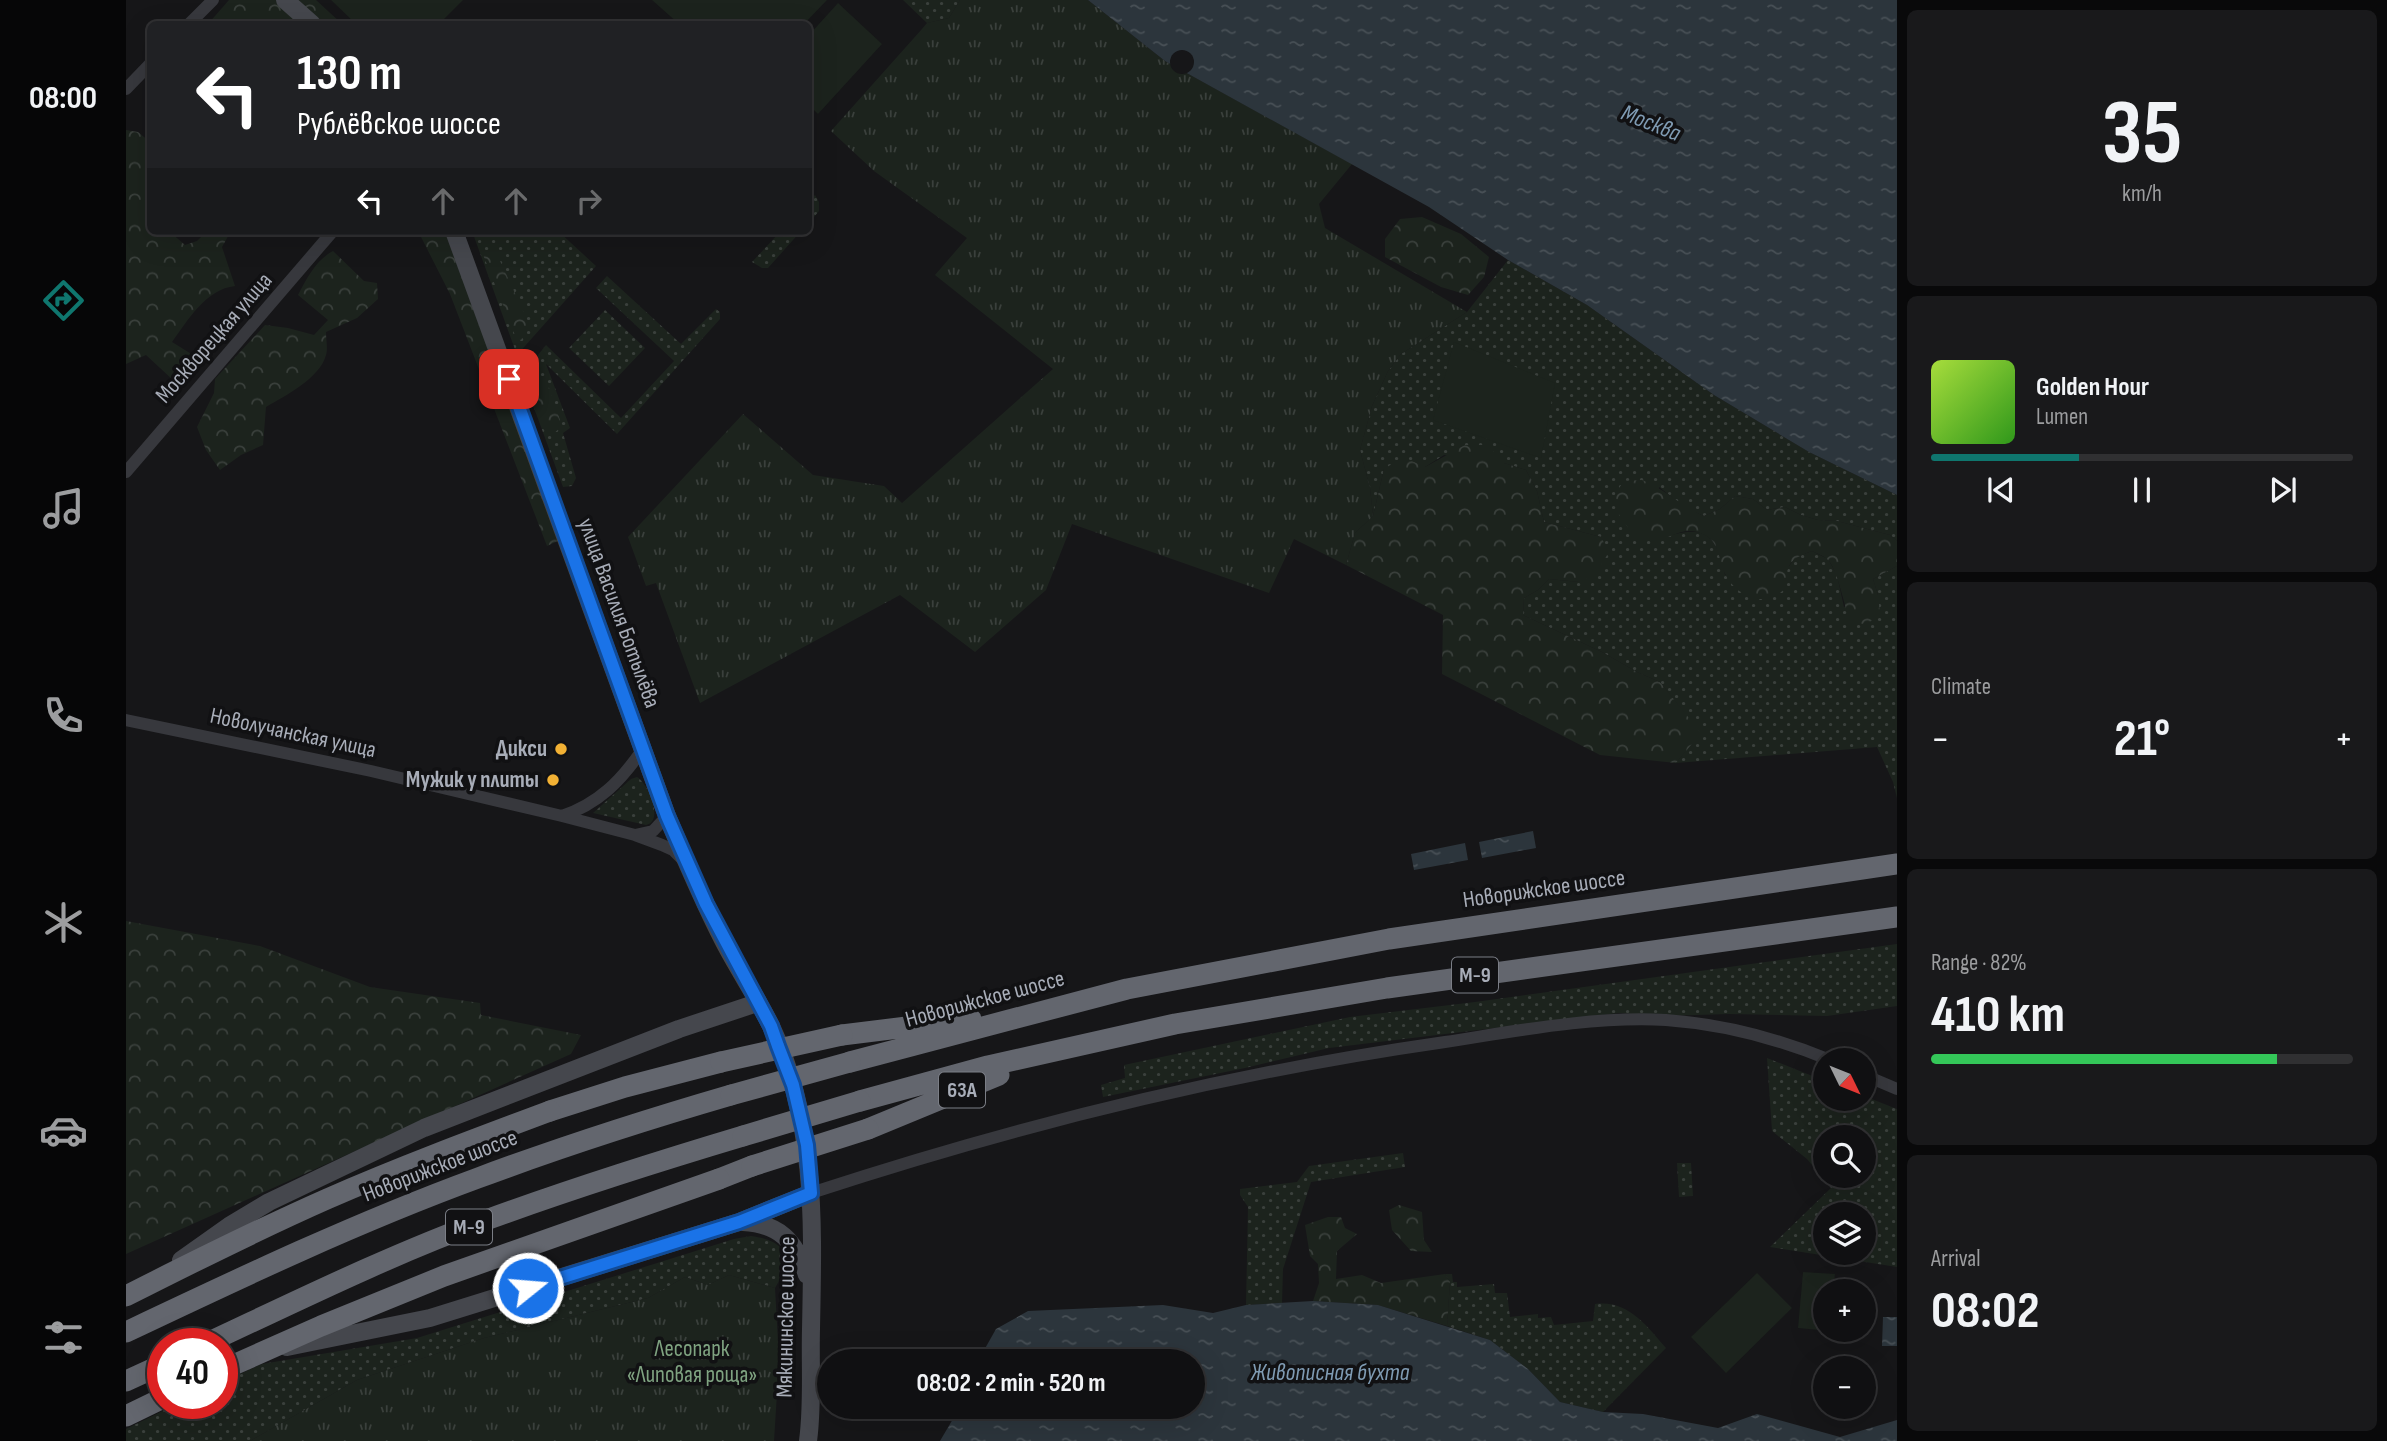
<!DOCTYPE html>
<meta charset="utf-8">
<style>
body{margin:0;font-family:"Sofia Sans Condensed",sans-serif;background:#19191b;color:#f1f3f6;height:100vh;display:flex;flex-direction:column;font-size:26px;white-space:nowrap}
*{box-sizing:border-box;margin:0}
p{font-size:23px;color:#9c9d9f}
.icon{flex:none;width:38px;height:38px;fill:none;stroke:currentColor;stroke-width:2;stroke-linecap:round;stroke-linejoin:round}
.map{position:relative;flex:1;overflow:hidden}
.sheet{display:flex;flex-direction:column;gap:10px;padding:10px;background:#09090a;width:490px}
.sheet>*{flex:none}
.guide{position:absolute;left:21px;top:21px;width:665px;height:214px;border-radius:10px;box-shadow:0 7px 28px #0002,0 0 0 2px #303032;background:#202124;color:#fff;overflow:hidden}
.needle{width:46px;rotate:133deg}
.controls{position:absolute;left:1687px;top:1048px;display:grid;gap:14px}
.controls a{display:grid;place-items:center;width:63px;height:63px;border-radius:50%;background:#101012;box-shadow:0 7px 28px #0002,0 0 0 2px #303032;font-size:35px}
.speed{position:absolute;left:21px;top:1328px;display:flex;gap:14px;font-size:35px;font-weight:700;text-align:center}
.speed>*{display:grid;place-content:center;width:91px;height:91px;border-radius:50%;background:#101012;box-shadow:0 7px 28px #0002,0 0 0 2px #303032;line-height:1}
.speed .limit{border:10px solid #d22;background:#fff;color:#111}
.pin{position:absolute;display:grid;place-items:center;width:60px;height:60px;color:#fff;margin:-30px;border-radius:14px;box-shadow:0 4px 10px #0006}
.me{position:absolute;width:77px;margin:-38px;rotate:73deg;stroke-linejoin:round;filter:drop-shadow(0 0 5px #0008)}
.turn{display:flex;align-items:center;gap:24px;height:147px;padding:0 35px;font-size:32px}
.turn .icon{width:91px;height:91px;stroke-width:2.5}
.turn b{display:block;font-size:49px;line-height:60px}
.lanes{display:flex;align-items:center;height:66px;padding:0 35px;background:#0003;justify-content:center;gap:35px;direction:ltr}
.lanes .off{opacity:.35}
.big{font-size:52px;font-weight:700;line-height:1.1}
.sheet .widget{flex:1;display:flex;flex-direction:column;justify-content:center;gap:10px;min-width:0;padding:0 24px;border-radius:10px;background:#19191b}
.sheet .dial{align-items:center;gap:0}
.dial b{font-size:91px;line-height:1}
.song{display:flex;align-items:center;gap:21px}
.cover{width:84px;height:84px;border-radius:10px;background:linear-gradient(135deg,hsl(80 70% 55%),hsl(110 70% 35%))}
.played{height:7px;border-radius:4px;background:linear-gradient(90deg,#0f766e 35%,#303032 35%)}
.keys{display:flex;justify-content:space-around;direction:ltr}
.heat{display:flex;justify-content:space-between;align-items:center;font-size:38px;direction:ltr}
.charge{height:10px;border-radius:5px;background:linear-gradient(90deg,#34c759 82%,#303032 0)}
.trip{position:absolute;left:691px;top:1349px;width:388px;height:70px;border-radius:35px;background:#101012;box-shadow:0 7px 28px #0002,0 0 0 2px #303032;font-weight:700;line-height:70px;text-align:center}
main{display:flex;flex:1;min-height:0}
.dock{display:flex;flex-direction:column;width:126px;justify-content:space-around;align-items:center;background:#060607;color:#9c9d9f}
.dock .icon{width:49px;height:49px}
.dock .active{color:#0f766e}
.dock b{font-size:32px;color:#f1f3f6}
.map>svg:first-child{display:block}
.grass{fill:url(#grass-dots);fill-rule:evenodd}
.forest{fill:url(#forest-crowns)}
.park{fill:url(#park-tufts)}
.pitch{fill:#1c231d}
.water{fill:url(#water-ripples)}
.pier{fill:#161618}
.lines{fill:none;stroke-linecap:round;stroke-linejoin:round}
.street{stroke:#37383d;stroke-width:12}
.secondary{stroke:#45474d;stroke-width:18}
.highway{stroke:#63666e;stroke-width:21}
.highway-bridge{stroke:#63666e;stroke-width:21}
.route-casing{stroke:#114b97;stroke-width:18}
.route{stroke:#1a73e8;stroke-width:12}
.poi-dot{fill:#f2b134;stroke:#111113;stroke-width:2.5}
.labels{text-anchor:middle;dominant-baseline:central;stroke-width:7;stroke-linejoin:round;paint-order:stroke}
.shield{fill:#111113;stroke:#7b7e86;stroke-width:2}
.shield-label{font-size:21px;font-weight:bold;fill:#a8adb8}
.street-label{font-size:23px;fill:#a8adb8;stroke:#111113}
.poi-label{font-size:23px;font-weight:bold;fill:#a8adb8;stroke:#111113;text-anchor:end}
.park-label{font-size:23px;fill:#7fa381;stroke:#111113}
.water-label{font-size:24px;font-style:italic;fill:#7f9bb3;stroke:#111113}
</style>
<main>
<nav class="dock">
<b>08:00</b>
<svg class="icon active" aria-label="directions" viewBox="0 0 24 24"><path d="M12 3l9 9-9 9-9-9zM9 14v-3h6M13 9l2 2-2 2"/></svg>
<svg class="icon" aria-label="music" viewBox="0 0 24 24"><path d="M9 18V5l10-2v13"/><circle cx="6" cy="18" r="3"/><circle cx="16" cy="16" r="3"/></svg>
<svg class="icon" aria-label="phone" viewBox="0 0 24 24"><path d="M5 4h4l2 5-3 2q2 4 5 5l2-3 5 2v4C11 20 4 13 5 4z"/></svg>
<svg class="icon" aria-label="climate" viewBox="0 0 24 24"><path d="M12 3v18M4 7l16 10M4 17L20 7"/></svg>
<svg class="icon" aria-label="car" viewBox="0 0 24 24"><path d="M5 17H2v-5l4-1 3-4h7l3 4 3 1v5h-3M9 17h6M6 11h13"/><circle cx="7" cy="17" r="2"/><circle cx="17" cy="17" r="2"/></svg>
<svg class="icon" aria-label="filters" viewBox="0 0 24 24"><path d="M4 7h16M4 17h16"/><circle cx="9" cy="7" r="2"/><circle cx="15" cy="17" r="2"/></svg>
</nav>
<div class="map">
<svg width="1771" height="1441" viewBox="0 0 1771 1441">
<defs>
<pattern id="grass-dots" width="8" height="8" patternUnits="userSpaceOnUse" patternTransform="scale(1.75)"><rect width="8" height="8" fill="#1c231d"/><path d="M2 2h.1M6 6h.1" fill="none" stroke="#3a403c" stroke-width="1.8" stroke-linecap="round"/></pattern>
<pattern id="forest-crowns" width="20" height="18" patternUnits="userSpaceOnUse" patternTransform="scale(1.75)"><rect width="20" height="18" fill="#1c231d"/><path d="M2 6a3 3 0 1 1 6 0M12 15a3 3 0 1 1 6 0" fill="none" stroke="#3a403c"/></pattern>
<pattern id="park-tufts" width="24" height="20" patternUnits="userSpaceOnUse" patternTransform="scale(1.75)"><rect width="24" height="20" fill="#1c231d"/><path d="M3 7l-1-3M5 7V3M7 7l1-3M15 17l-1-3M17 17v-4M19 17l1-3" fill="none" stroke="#3a403c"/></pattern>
<pattern id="water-ripples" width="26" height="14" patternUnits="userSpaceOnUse" patternTransform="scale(1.75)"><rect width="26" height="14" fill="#2c353c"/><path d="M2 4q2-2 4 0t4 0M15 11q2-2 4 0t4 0" fill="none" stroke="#485056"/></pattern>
</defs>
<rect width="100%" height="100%" fill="#161618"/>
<path class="grass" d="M777 0H834L823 18 801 23Z
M689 195 693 202V211L683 223V202Z
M346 231H432L470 266 391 355Z
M655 231H675L642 268H636L626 262Z
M1382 260 1461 305 1588 395 1683 452 1771 495V541L1764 535 1711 521 1692 520 1675 515 1659 507 1641 510 1627 499 1609 496 1594 509 1578 516 1561 509 1533 487 1525 541C1569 527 1589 522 1599 575L1660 570 1670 557 1686 551 1702 559 1711 575 1718 607 1752 595 1747 579 1771 566V798L1767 782 1751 747 1550 763 1574 733 1534 682 1511 672 1476 652 1397 615 1398 598 1412 590 1423 579 1453 582 1475 537 1418 522 1411 491 1400 470 1378 463 1318 455 1299 467 1258 469 1247 516 1244 488 1234 450 1246 406 1262 371 1275 354 1341 312Z
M481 276 555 344 590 309 594 312V319L491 434 420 364 444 428 437 433 450 478 446 486 437 487 396 375 420 345 495 418 548 361 470 288Z
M479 310 519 348 483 386 443 348Z
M511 777C521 782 539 821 520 825L467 813 505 779Z
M1771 944V1006L1701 1016 1603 1014 1537 1016 1493 1013 1203 1048 1119 1068 977 1097 975 1085 999 1078 998 1065 1224 1017 1349 1002Z
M1641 1058 1699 1081V1099H1738V1096L1771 1109V1267L1644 1247 1705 1188 1681 1159 1646 1131ZM1699 1138H1738V1176H1699ZM1699 1214H1738V1253H1699Z
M1277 1153 1279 1167 1185 1182 1157 1269 1156 1303 1120 1305 1122 1207 1114 1195V1189L1171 1182 1183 1166Z
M1551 1163H1565L1567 1196 1553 1197Z
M625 1236C639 1238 649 1241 658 1251V1272L649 1288 603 1275 582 1285 559 1277 522 1298 358 1338 231 1380 124 1441H0V1429L51 1404H96V1382L136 1364 291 1338 608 1239Z
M1319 1274H1326L1327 1282H1331V1287L1368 1284 1369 1293H1381L1384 1317 1412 1314V1318L1425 1317 1428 1325 1467 1321 1469 1304C1502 1300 1520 1325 1540 1348L1477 1412 1434 1402 1402 1369 1364 1340 1321 1326 1324 1282Z"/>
<path class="forest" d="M103 0H150L176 24H82Z
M170 0H190L216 24H194Z
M0 130 12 132 24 142V231H43L59 245 71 241 81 231H105L96 247 109 286C80 289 62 320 46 342L67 355 95 324 100 323 104 330 69 365 47 380 20 355 0 364Z
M1296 217 1335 234 1363 257 1358 277 1342 295 1315 287 1259 257V239L1274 219Z
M292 231H321L434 540 421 546 324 294Z
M369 250 400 317 402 328 395 340 390 338 356 252Z
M207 251 238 281 251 283 252 299 231 318 200 332C200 339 202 349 200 355 194 378 159 396 140 407L137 445 115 455 94 470 80 450 71 427 88 393 89 379 139 325 162 328 188 335 202 320 172 295C181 278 190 260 207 251Z
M421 382 436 426 425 436 410 413 402 393 408 384Z
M1339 445H1362L1378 463 1400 470 1411 491 1418 522 1475 537 1483 552 1468 576 1453 582 1423 579 1412 590 1398 598 1397 615 1476 652 1511 672 1534 682 1575 733 1550 763 1474 755 1316 674 1317 615 1220 565 1229 533 1247 516 1258 469 1277 457 1299 467Z
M1516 480C1540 489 1554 506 1578 516L1594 509 1609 496 1627 499 1641 510 1659 507 1675 515 1692 520 1711 521 1764 535 1771 541V566L1747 579 1752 595 1754 614 1741 624 1725 623C1718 608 1712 568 1701 559 1698 556 1690 553 1686 551 1663 559 1660 565 1660 588 1656 591 1651 596 1647 597 1630 604 1609 592 1601 577 1591 562 1596 540 1574 533 1557 526 1544 539 1527 541 1510 543 1485 512 1489 495 1491 491 1495 485 1498 481Z
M0 921 134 946 244 987 354 1003 355 1015 455 1035 445 1054 0 1254Z
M1273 1205 1296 1212 1298 1240 1306 1252 1285 1251 1266 1230 1263 1210Z
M1202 1217H1215L1219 1228 1231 1234 1211 1251 1210 1279 1236 1275 1255 1283 1319 1274 1324 1282 1321 1326 1252 1305 1187 1301 1193 1283 1192 1264 1184 1256 1179 1225Z"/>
<path class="park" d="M834 0H962L1039 61 1226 164 1193 204 1199 228 1341 312 1275 354 1262 371 1246 406 1234 450 1244 488 1247 516 1229 533 1220 565 1168 539 1143 593 946 524 920 590 849 652 774 595 574 703 530 583 520 586 502 537 617 414 687 475 758 486 776 503 927 369 809 275 841 238 748 171 705 131 796 29 801 23 823 18Z
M603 1275 649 1288 653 1360 648 1441H124L231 1380 358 1338 522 1298 559 1277 582 1285Z"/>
<path class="pitch" d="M205 0H337L313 24H230Z
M526 0H701L678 24H553Z
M712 3 756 44 692 114 683 105V35Z
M1328 342 1429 383 1415 458 1307 420Z
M1677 1272 1709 1274 1707 1291 1699 1292V1330L1704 1331 1672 1328Z
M1631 1273 1666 1308 1600 1373 1565 1337Z"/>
<path class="water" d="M962 0H1771V495L1683 452 1588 395 1461 305 1382 260 1303 207 1039 61Z
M1407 831 1410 848 1356 858 1353 842Z
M1339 843 1342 860 1288 870 1285 854Z
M1187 1301 1252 1305 1364 1340 1402 1369 1434 1402 1477 1412 1517 1414 1592 1428 1631 1414 1714 1437 1771 1420V1441H814L834 1407H1068V1362L852 1361 870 1329 902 1311 1037 1305 1087 1313 1120 1305Z
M1757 1317H1771V1346H1756Z"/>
<path class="pier" d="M1044 62a12 12 0 1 1 24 0a12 12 0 1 1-24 0Z"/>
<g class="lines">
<path class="street" d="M63 24 87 0
M0 89 24 64
M0 472 207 231
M0 720 245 771 436 816 509 835 536 845 547 850 557 860
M436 816C472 804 495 781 516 750
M509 835 527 831 541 816
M1738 1075 1771 1089
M685 1193C892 1125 1103 1073 1319 1042 1391 1031 1466 1016 1540 1020 1596 1024 1653 1039 1704 1060"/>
<path class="secondary" d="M159 0 186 24
M328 231 541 816C559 859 577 901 598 942 613 971 631 997 645 1026 691 1124 687 1224 685 1329 684 1366 687 1405 682 1441
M617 1222C654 1224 669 1241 681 1275
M55 1260 103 1226 143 1202 298 1128 553 1029 631 1003
M161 1347 304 1318 613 1222 685 1193"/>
<path class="highway" d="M716 1035 845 1019
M724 1062 1001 989 1263 939 1771 864
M734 1101 862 1066 1049 1024 1261 988 1771 917
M424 1111 499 1087 595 1062
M742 1129 873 1075
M593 1179 626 1166
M0 1332C116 1277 232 1222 352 1178 435 1147 519 1120 605 1095
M79 1344C171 1301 264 1255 360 1220 445 1189 530 1162 617 1136
M0 1381 37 1364
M0 1416 37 1398"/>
<path class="highway-bridge" d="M595 1062 716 1035
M605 1095 724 1062
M617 1136 734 1101
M626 1166 742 1129
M0 1296C67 1262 133 1229 201 1199 274 1167 349 1139 424 1111
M96 1370 195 1326 318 1276 593 1179"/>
</g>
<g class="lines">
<g class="route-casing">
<path id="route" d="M383 379 541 816 580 904 645 1026 652 1046 667 1085 681 1145 685 1193 613 1222 402 1288"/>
</g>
<use href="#route" class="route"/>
</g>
<g class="poi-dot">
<circle cx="435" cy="749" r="7"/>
<circle cx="427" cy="780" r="7"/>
</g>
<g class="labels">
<g class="shield">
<rect x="1326" y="957.5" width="46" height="35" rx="5"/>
<rect x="813" y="1072.5" width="46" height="35" rx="5"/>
<rect x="320" y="1209.5" width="46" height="35" rx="5"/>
</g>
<g class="shield-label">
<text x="1349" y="975">М-9</text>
<text x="836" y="1090">63A</text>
<text x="343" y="1227">М-9</text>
</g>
<g class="street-label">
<text transform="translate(88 338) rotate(-49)">Москворецкая улица</text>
<text transform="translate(493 613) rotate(70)">улица Василия Ботылёва</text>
<text transform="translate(167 733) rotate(12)">Новолучанская улица</text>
<text transform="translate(1418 889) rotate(-8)">Новорижское шоссе</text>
<text transform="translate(859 999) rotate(-15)">Новорижское шоссе</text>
<text transform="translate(314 1166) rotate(-21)">Новорижское шоссе</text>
<text transform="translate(660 1317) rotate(-89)">Мякининское шоссе</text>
</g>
<g class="poi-label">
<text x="421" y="749">Дикси</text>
<text x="413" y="780">Мужик у плиты</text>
</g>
<g class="park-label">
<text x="566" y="1349">Лесопарк<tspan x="566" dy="26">«Липовая роща»</tspan></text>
</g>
<g class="water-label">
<text transform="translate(1525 123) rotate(22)">Москва</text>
<text x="1204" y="1372">Живописная бухта</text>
</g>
</g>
</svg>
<div class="controls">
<a><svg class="needle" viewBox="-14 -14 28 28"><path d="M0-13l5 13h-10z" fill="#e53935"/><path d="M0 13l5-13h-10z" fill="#9c9d9f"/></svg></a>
<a><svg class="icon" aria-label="search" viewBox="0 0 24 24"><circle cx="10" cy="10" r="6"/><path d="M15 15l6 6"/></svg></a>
<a><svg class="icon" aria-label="layers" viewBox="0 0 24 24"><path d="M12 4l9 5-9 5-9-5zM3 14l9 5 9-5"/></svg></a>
<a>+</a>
<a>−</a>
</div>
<div class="speed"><div class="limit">40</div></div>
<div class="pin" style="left:383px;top:379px;background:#d93025"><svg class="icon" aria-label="arrive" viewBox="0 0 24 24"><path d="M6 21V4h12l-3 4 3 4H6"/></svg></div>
<svg class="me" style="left:402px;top:1288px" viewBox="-20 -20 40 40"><circle r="17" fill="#1a73e8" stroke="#fff" stroke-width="3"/><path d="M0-11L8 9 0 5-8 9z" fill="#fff"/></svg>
<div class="trip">08:02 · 2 min · 520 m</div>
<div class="guide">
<div class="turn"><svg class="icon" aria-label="left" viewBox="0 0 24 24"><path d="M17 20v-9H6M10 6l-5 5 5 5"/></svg><div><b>130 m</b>Рублёвское шоссе</div></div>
<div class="lanes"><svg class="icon" aria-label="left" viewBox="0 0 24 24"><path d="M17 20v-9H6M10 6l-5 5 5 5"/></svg><svg class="icon off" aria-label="ahead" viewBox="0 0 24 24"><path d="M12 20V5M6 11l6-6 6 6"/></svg><svg class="icon off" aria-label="ahead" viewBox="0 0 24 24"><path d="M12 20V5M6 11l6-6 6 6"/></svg><svg class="icon off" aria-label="right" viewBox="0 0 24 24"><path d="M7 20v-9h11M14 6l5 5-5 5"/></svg></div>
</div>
</div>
<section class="sheet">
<div class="widget dial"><b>35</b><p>km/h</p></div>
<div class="widget">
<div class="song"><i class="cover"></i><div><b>Golden Hour</b><p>Lumen</p></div></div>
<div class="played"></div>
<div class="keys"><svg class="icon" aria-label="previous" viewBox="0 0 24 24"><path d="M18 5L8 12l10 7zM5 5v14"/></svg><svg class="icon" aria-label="pause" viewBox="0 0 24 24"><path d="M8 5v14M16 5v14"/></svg><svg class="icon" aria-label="next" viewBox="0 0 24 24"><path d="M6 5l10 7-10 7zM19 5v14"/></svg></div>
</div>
<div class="widget"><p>Climate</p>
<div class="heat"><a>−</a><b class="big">21°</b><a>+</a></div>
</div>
<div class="widget"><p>Range · 82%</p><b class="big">410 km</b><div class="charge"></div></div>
<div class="widget"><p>Arrival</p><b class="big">08:02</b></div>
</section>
</main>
